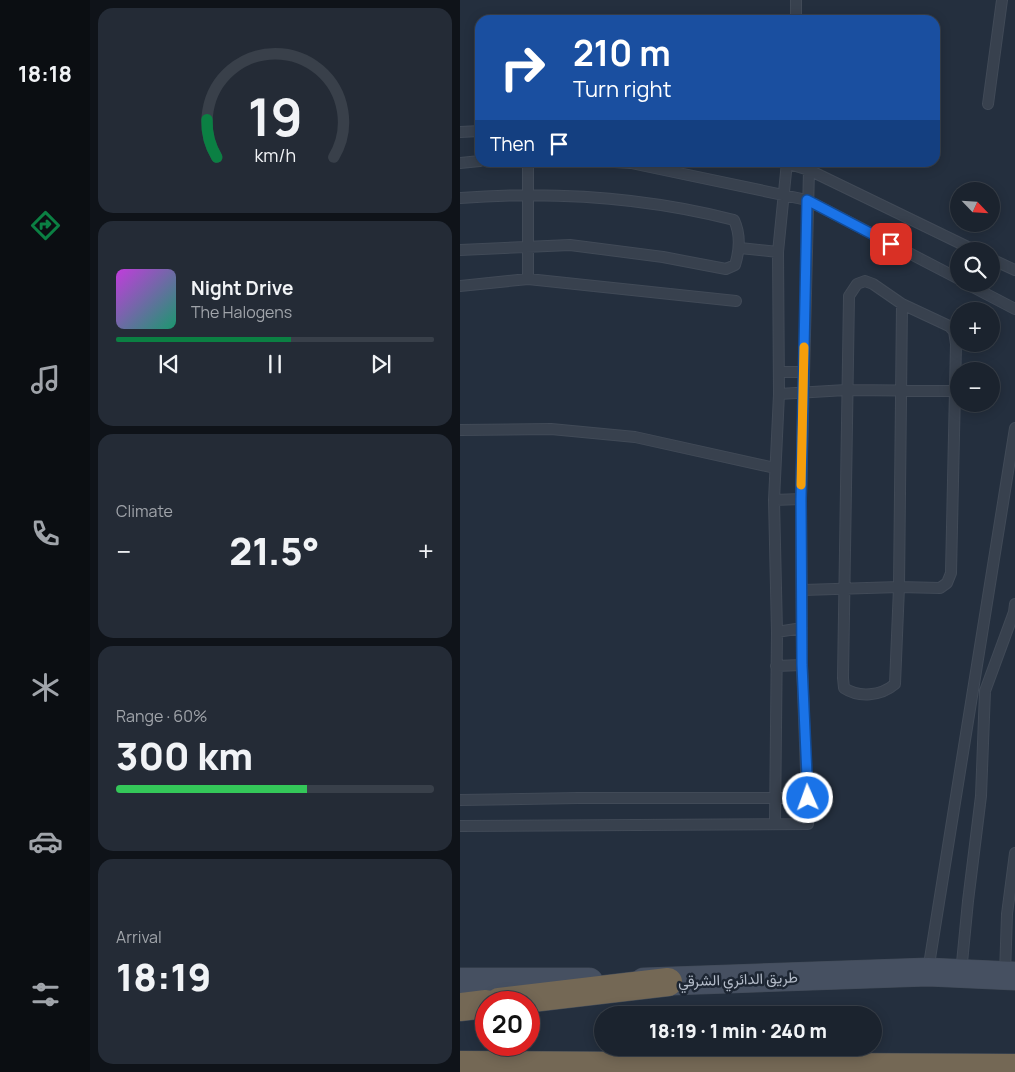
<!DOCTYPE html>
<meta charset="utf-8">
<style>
body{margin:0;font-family:Manrope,Vazirmatn,sans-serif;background:#242b36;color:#f1f3f6;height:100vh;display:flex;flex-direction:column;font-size:19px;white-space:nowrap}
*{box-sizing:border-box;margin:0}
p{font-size:16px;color:#a0a4aa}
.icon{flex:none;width:28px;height:28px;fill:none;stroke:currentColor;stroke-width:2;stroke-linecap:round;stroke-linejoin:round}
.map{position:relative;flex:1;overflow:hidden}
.drawer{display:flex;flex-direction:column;gap:8px;padding:8px;background:#0f1319;width:370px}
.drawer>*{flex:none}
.banner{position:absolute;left:15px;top:15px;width:465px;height:152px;border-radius:15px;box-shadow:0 2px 12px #0003,0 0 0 1px #39404a;background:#1a4fa0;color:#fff;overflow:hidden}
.needle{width:32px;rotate:115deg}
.controls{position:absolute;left:490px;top:182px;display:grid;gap:10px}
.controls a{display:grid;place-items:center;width:50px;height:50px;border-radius:50%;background:#1b232e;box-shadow:0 2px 12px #0003,0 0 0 1px #39404a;font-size:25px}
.speed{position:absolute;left:15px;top:991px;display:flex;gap:10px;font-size:25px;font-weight:700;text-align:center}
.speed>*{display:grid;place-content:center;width:65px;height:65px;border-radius:50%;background:#1b232e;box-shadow:0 2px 12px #0003,0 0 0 1px #39404a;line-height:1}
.speed .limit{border:8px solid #d22;background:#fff;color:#111}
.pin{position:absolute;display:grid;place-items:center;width:42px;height:42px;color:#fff;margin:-21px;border-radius:10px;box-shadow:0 2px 8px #0006}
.me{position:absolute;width:55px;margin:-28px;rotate:358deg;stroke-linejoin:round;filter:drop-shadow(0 0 4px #0008)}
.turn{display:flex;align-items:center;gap:18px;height:105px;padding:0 15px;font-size:22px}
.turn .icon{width:65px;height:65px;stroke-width:2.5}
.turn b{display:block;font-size:35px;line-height:42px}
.then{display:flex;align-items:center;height:48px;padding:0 15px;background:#0003;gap:10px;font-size:19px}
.big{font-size:38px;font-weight:800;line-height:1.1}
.drawer .card{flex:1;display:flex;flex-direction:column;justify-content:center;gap:8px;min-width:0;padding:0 18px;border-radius:15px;background:#242b36}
.drawer .dial{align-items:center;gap:0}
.dial svg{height:130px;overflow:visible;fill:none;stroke:#39404a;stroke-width:7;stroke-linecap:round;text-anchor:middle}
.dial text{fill:#f1f3f6;stroke:none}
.song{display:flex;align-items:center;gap:15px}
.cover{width:60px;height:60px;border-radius:8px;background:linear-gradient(135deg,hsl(290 70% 55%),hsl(160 70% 35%))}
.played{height:5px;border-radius:2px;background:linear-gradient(90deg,#0b8043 55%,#39404a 55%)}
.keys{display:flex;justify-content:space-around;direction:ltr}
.heat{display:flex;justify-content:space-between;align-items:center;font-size:28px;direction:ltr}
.charge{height:8px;border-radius:4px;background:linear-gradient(90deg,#34c759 60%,#39404a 0)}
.trip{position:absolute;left:134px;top:1006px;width:288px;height:50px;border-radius:25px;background:#1b232e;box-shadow:0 2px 12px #0003,0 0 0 1px #39404a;font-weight:800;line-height:50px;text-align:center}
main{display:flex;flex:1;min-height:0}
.menu{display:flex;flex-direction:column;width:90px;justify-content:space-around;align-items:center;background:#0b0e12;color:#a0a4aa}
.menu .icon{width:35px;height:35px}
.menu .selected{color:#0b8043}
.menu b{font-size:22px;color:#f1f3f6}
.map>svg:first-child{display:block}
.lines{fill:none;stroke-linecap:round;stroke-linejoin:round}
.lane-casing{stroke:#414a57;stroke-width:12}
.secondary-casing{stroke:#414a57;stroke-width:29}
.highway-casing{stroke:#434c59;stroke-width:29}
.lane{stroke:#38414e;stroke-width:10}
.secondary{stroke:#465061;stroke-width:28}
.highway{stroke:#746855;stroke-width:28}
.route-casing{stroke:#114b97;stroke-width:12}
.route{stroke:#1a73e8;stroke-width:9}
.slow{stroke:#f59e0b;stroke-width:9}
.labels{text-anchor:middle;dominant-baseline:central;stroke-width:5;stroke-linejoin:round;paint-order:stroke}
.street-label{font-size:15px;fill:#b4bcc9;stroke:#1d2633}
</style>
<main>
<nav class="menu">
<b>18:18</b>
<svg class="icon selected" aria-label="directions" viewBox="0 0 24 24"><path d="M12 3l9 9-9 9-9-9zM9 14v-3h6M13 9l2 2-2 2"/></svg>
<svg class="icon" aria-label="music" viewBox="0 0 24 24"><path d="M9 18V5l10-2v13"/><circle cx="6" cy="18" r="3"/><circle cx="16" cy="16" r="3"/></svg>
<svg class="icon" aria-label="phone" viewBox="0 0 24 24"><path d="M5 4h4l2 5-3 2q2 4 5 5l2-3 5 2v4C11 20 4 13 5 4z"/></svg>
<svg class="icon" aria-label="climate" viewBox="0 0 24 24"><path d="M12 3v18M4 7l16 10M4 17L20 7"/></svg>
<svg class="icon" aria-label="car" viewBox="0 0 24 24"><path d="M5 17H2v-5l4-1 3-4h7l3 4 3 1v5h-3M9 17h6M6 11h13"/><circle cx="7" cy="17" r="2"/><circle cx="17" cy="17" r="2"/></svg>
<svg class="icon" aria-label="filters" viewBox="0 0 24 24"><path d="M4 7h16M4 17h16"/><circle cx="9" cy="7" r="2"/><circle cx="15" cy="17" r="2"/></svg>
</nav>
<section class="drawer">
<div class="card dial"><svg viewBox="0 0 100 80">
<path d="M14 69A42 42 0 1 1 86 69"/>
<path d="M14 69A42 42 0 0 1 8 46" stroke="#0b8043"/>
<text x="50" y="56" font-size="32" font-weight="700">19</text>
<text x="50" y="72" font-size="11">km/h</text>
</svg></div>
<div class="card">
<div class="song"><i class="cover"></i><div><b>Night Drive</b><p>The Halogens</p></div></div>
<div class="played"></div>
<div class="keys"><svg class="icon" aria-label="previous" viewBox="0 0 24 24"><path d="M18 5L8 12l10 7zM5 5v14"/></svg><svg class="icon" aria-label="pause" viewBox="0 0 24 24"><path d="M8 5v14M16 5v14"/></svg><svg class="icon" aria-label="next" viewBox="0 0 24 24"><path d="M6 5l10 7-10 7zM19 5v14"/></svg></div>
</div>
<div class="card"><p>Climate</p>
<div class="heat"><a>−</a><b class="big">21.5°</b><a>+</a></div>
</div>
<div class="card"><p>Range · 60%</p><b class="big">300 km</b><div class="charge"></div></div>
<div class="card"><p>Arrival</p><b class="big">18:19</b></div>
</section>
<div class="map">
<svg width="555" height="1072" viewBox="0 0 555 1072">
<rect width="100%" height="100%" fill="#242f3e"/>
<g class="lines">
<g class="lane-casing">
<path id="lane" d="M336 0V20
M528 104 542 0
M0 132 20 131
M154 162 171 163 347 200 499 279
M323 162 349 170 516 251
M0 163 20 161
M0 198C93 191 184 197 274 220 281 235 280 249 275 265L266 269 203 257 110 245 0 250
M280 248 318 252
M531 259 555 270
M68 279V162
M507 284 555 309
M0 286 68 279 276 301
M319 372H343
M319 394 386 390 495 391
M0 430 91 429 175 437 315 468
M314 500 341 499
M343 590 439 587 480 588 487 583 491 573 496 344 494 331 489 326 442 304 413 284 405 281 397 284 389 296 383 678 384 688C399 698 421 696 435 684L439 587 442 304
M317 632 342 628
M316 666 342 665
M0 800 118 798H348
M315 824 317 632 314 500 319 394 318 252 327 162
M0 826 348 824 342 665 341 499 349 170 346 162
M468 971 555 428
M501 973 508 901 521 796 525 691 554 612 555 604
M545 974 547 914 555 853"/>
</g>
<g class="secondary-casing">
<path id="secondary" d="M0 982H129
M184 982 468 972 555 976"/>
</g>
<g class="highway-casing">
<path id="highway" d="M39 1002 208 982
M0 1007 26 1004
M0 1065 555 1068"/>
</g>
<use href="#lane" class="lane"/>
<use href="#secondary" class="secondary"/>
<use href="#highway" class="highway"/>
</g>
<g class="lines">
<g class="route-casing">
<path id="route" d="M348 798 342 665 341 499 347 200 431 244"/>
</g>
<use href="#route" class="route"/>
<path class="slow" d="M341 485 344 347"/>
</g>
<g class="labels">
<g class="street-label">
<text transform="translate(278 979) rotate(-2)">طريق الدائري الشرقي</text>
</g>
</g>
</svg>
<div class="controls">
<a><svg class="needle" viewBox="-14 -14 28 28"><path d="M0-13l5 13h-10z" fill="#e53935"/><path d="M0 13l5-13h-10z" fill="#a0a4aa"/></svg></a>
<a><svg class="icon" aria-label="search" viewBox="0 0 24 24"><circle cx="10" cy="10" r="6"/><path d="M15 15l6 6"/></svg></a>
<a>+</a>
<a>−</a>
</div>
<div class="speed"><div class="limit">20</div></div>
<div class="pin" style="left:431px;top:244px;background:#d93025"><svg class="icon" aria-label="arrive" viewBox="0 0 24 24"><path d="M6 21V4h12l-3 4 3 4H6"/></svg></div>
<svg class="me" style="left:348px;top:798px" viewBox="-20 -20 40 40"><circle r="17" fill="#1a73e8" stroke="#fff" stroke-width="3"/><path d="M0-11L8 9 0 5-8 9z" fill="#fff"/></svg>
<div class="trip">18:19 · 1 min · 240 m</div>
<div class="banner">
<div class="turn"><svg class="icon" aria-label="right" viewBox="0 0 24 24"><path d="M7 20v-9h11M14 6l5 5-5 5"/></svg><div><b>210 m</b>Turn right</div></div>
<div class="then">Then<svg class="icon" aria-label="arrive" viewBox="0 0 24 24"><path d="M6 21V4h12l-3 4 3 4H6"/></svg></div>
</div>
</div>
</main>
